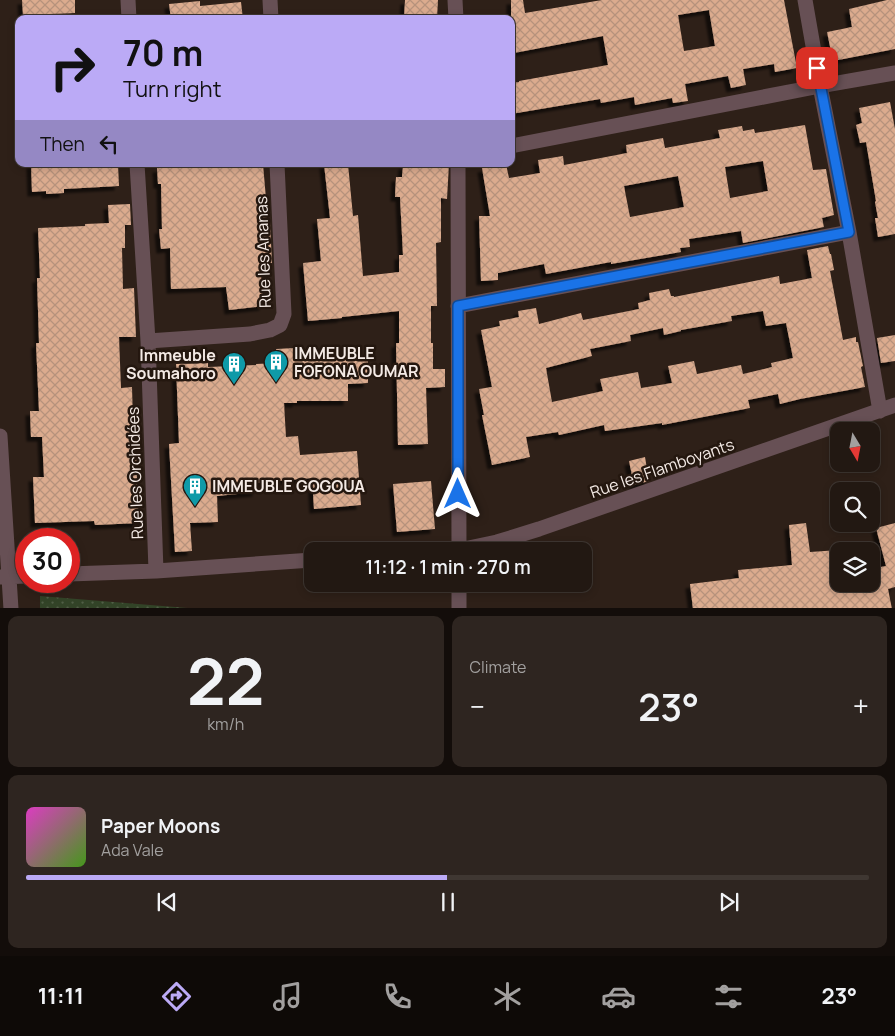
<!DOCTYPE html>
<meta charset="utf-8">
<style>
body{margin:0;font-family:Manrope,sans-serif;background:#2e2520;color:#f1f3f6;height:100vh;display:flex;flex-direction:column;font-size:19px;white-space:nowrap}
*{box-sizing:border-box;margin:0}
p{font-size:16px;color:#a2a09f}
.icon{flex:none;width:28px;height:28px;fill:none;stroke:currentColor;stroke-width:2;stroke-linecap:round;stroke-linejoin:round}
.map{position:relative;height:608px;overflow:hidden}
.details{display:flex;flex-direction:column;gap:8px;padding:8px;background:#130d0a;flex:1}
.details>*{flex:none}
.hud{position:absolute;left:15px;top:15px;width:500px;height:152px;border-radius:10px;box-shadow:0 2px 8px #0003,0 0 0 1px #3f3732;background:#bbaaf6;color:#111;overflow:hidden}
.needle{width:32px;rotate:170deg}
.buttons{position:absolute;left:830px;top:422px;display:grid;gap:10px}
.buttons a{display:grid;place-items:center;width:50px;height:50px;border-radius:10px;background:#221812;box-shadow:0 2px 8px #0003,0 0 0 1px #3f3732;font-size:25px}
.speed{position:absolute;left:15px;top:528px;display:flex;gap:10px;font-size:25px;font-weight:700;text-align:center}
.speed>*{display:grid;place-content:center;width:65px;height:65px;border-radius:50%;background:#221812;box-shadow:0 2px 8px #0003,0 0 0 1px #3f3732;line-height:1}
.speed .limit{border:8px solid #d22;background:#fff;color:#111}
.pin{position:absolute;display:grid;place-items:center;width:42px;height:42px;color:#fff;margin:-21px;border-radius:10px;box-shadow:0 2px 8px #0006}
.me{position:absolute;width:55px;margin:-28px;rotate:0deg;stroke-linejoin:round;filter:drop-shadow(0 0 4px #0008)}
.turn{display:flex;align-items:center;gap:18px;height:105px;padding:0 25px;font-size:22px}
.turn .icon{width:65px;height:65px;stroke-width:2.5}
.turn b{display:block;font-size:35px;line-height:42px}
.then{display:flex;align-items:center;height:48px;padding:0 25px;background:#0003;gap:10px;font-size:19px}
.big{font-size:38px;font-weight:600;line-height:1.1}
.details .widget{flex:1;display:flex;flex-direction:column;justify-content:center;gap:8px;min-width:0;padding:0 18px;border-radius:10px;background:#2e2520}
.details .dial{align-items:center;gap:0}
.dial b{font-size:65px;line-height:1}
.song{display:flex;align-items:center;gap:15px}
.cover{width:60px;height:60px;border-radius:8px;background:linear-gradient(135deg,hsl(310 70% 55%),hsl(100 70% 35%))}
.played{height:5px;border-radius:2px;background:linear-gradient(90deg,#bbaaf6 50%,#3f3732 50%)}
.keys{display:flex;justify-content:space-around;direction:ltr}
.heat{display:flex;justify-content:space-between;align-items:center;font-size:28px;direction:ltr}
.details .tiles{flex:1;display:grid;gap:8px;grid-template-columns:1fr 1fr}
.widget:last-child{grid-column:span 2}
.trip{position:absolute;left:304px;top:542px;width:288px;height:50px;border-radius:10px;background:#221812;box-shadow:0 2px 8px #0003,0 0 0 1px #3f3732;font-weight:600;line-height:50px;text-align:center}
.dock{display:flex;height:80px;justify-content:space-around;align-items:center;background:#0e0a07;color:#a2a09f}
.dock .icon{width:35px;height:35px}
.dock .on{color:#bbaaf6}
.dock b{font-size:22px;color:#f1f3f6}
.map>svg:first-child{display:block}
.green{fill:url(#green-dots)}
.building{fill:url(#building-cross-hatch);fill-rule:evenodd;filter:url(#shadow)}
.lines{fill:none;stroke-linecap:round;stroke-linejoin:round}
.minor{stroke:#675055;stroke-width:15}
.route-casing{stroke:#114b97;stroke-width:12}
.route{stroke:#1a73e8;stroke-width:9}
.labels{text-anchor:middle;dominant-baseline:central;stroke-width:5;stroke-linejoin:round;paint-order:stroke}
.street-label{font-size:16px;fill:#f4eae5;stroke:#24170f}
.poi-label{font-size:16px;font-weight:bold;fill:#f4eae5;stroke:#24170f;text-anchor:start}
</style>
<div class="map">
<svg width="895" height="609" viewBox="0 0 895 609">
<defs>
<pattern id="green-dots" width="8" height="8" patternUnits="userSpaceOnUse" patternTransform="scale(1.25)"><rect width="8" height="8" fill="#324327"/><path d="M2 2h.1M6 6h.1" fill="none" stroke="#505e46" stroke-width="1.8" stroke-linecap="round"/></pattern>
<pattern id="building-cross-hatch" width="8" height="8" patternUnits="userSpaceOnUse" patternTransform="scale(1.25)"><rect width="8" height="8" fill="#dbab8e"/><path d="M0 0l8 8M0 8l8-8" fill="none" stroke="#b6927c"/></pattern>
<filter id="shadow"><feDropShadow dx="-4.5" dy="4.5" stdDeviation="1" flood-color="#0009"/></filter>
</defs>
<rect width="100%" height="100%" fill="#2e2018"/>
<path class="green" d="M40 596 187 608H40Z"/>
<path class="building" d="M22 0H75V13L23 15Z
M405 0H438L437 19H404Z
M511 0H523L525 13 602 0H784L797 68 775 72 774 64 743 69 746 85 731 88 728 76 685 84 688 101 673 103 672 98 635 105 634 97 601 103 600 99 511 114V83L519 82V81L608 65 603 36 514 53 513 47 511 48ZM709 10 715 46 684 51 678 15Z
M887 0H895V49L833 61 827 32 852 27 849 9Z
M200 1V6L241 2 243 19H171L169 4Z
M890 102 895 129V234L878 237 875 218H878L875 202 876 201 866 142 860 143 856 125 862 123 859 108Z
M805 125 813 170 826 169 834 215 822 218 824 227 743 243 741 231 689 239 690 247 680 248 681 252 611 264V262L546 274 544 264 498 273V280L481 281 479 216H490L482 168 506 164 509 178 540 173 538 160 563 156 564 165 627 153 626 145 663 138 665 148 720 138 718 130 742 126 743 131 754 129 755 133ZM763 161 768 191 730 198 725 167ZM678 176 684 207 630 217 624 186Z
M31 164H118L119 186 64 189V193L46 194V191L32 192Z
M163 164H263L268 222H270L272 263 260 264 264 306 229 310 226 287 171 289 170 248 161 249 159 229H162L161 184H158L157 168H163Z
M324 164H348L353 216 358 215 363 276 399 272V255H403L400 197H395L396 177H402L403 165H408V164H449L447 199 441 198V242L436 243 437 306H431V343H433V369H445V387L426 388 428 444 398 445 396 343H399V311L342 317V318L308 321 303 263 321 261 317 219 330 218Z
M130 204 131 225H125V248H122L123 289 134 288 136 337H119L121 388 132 387 134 454H136L139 523 95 525 94 521 35 523 33 477H44L42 437H31L30 411H39L36 343H39L37 278H40L38 228 85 226V224L109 223 108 205Z
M828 246 830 254H831L834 270 830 271 843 340 856 337V342H858L863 366 861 367 865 387 800 399 780 404 778 394 748 400 750 408 662 425V423L605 431 604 425 559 435 558 432 526 437 530 457 492 465 482 415H484L479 389 492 387 481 330 500 326 499 321 519 317 518 311 536 308 539 324 581 313 583 320 639 309 638 303 650 300 649 293 669 289 671 296H674V297L779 276 780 284 812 278 807 250ZM763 311 766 326 786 323 793 358 771 363 772 367 743 374 741 365 697 374 694 361 668 366 672 383 641 388 638 372 600 379 603 391 552 402 546 368 592 356 590 349 631 341 630 335 663 328 664 335 681 331V330L732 321 731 316Z
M895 335V361L881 363 877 338Z
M294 348 295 358 368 357V383L348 384V401H297V403H284L286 437 298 436 300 455 357 451 361 505 314 509 312 478 256 483 257 492 217 496 218 522 190 523 192 551 175 552 169 444 179 443 176 364 208 363V367L256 365V364L277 363 276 349Z
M645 457 649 481 634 485 629 461Z
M431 481 435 529 397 532 393 484Z
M806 523 810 552 839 550V584H871V569L886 566 876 528 895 523V587L888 589 892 609H693L690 584 739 578 738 570 792 565 789 525Z"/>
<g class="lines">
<path class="minor" d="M128 0 129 19
M270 0 271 19
M455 0 456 19
M805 0 820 86 849 232 880 411
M511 146 820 86 895 73
M137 164 148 341 156 571
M458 164 459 551
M458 306 849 232
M148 341 250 334 270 330 280 325 284 314 277 164
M0 436 11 609
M438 551 459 550 497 542 539 529 895 405
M69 574 156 571 312 560
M1 577 26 576
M459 584V609"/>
</g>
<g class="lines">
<g class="route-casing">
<path id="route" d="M458 494V306L849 232 817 68"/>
</g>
<use href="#route" class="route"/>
</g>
<defs>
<g id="building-pin" transform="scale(1.25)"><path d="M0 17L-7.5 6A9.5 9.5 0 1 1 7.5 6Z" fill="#0f9aa8" stroke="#24170f"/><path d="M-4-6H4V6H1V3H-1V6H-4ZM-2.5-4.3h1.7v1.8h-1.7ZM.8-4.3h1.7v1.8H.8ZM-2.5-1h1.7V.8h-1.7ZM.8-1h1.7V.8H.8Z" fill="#fff"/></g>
</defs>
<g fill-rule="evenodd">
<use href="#building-pin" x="276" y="362"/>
<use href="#building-pin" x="234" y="364"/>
<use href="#building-pin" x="195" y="486"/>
</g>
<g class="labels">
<g class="street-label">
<text transform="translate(263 252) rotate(-92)">Rue les Ananas</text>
<text transform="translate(662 468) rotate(-19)">Rue les Flamboyants</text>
<text transform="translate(135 473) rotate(-92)">Rue les Orchidées</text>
</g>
<g class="poi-label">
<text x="294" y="353">IMMEUBLE<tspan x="294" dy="18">FOFONA OUMAR</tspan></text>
<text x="216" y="355" text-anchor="end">Immeuble<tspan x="216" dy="18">Soumahoro</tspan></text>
<text x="212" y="486">IMMEUBLE GOGOUA</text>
</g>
</g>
</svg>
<div class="buttons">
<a><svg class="needle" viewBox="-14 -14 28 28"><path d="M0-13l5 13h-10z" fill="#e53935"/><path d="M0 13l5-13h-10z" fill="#a2a09f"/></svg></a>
<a><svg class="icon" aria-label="search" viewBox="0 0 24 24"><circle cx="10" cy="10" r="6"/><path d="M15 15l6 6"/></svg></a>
<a><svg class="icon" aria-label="layers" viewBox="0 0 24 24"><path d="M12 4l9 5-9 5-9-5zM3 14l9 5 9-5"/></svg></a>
</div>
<div class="speed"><div class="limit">30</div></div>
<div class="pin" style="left:817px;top:68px;background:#d93025"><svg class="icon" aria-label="arrive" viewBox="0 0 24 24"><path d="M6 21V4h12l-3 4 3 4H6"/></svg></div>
<svg class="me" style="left:458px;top:494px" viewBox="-20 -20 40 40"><path d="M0-17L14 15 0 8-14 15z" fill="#1a73e8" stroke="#fff" stroke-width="4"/></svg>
<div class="trip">11:12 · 1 min · 270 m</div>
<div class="hud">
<div class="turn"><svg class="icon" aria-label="right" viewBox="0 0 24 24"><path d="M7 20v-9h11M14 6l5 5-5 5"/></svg><div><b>70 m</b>Turn right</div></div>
<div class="then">Then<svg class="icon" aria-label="left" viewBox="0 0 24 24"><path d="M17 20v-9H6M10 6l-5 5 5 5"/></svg></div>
</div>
</div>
<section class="details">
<div class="tiles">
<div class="widget dial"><b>22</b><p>km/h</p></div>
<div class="widget"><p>Climate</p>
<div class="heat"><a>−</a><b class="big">23°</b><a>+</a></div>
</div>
<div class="widget">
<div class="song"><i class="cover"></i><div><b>Paper Moons</b><p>Ada Vale</p></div></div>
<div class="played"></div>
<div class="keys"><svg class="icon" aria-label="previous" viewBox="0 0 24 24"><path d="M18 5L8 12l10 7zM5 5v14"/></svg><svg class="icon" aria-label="pause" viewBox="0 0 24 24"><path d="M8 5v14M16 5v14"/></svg><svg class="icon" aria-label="next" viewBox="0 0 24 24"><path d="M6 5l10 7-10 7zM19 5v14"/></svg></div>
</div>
</div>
</section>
<nav class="dock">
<b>11:11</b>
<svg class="icon on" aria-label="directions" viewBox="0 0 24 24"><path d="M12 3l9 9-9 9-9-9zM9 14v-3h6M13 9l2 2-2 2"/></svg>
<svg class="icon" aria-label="music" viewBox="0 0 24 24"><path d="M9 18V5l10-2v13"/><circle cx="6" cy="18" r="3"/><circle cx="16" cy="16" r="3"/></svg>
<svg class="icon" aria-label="phone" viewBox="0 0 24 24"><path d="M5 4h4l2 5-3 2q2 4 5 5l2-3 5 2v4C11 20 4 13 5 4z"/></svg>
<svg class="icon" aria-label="climate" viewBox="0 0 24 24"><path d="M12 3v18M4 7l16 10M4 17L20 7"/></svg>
<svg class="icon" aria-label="car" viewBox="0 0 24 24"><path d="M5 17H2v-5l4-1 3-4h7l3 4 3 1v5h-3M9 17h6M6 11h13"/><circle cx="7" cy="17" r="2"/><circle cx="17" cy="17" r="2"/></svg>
<svg class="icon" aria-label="filters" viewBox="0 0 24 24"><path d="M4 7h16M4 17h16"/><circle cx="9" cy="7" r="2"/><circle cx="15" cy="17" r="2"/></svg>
<b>23°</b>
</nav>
